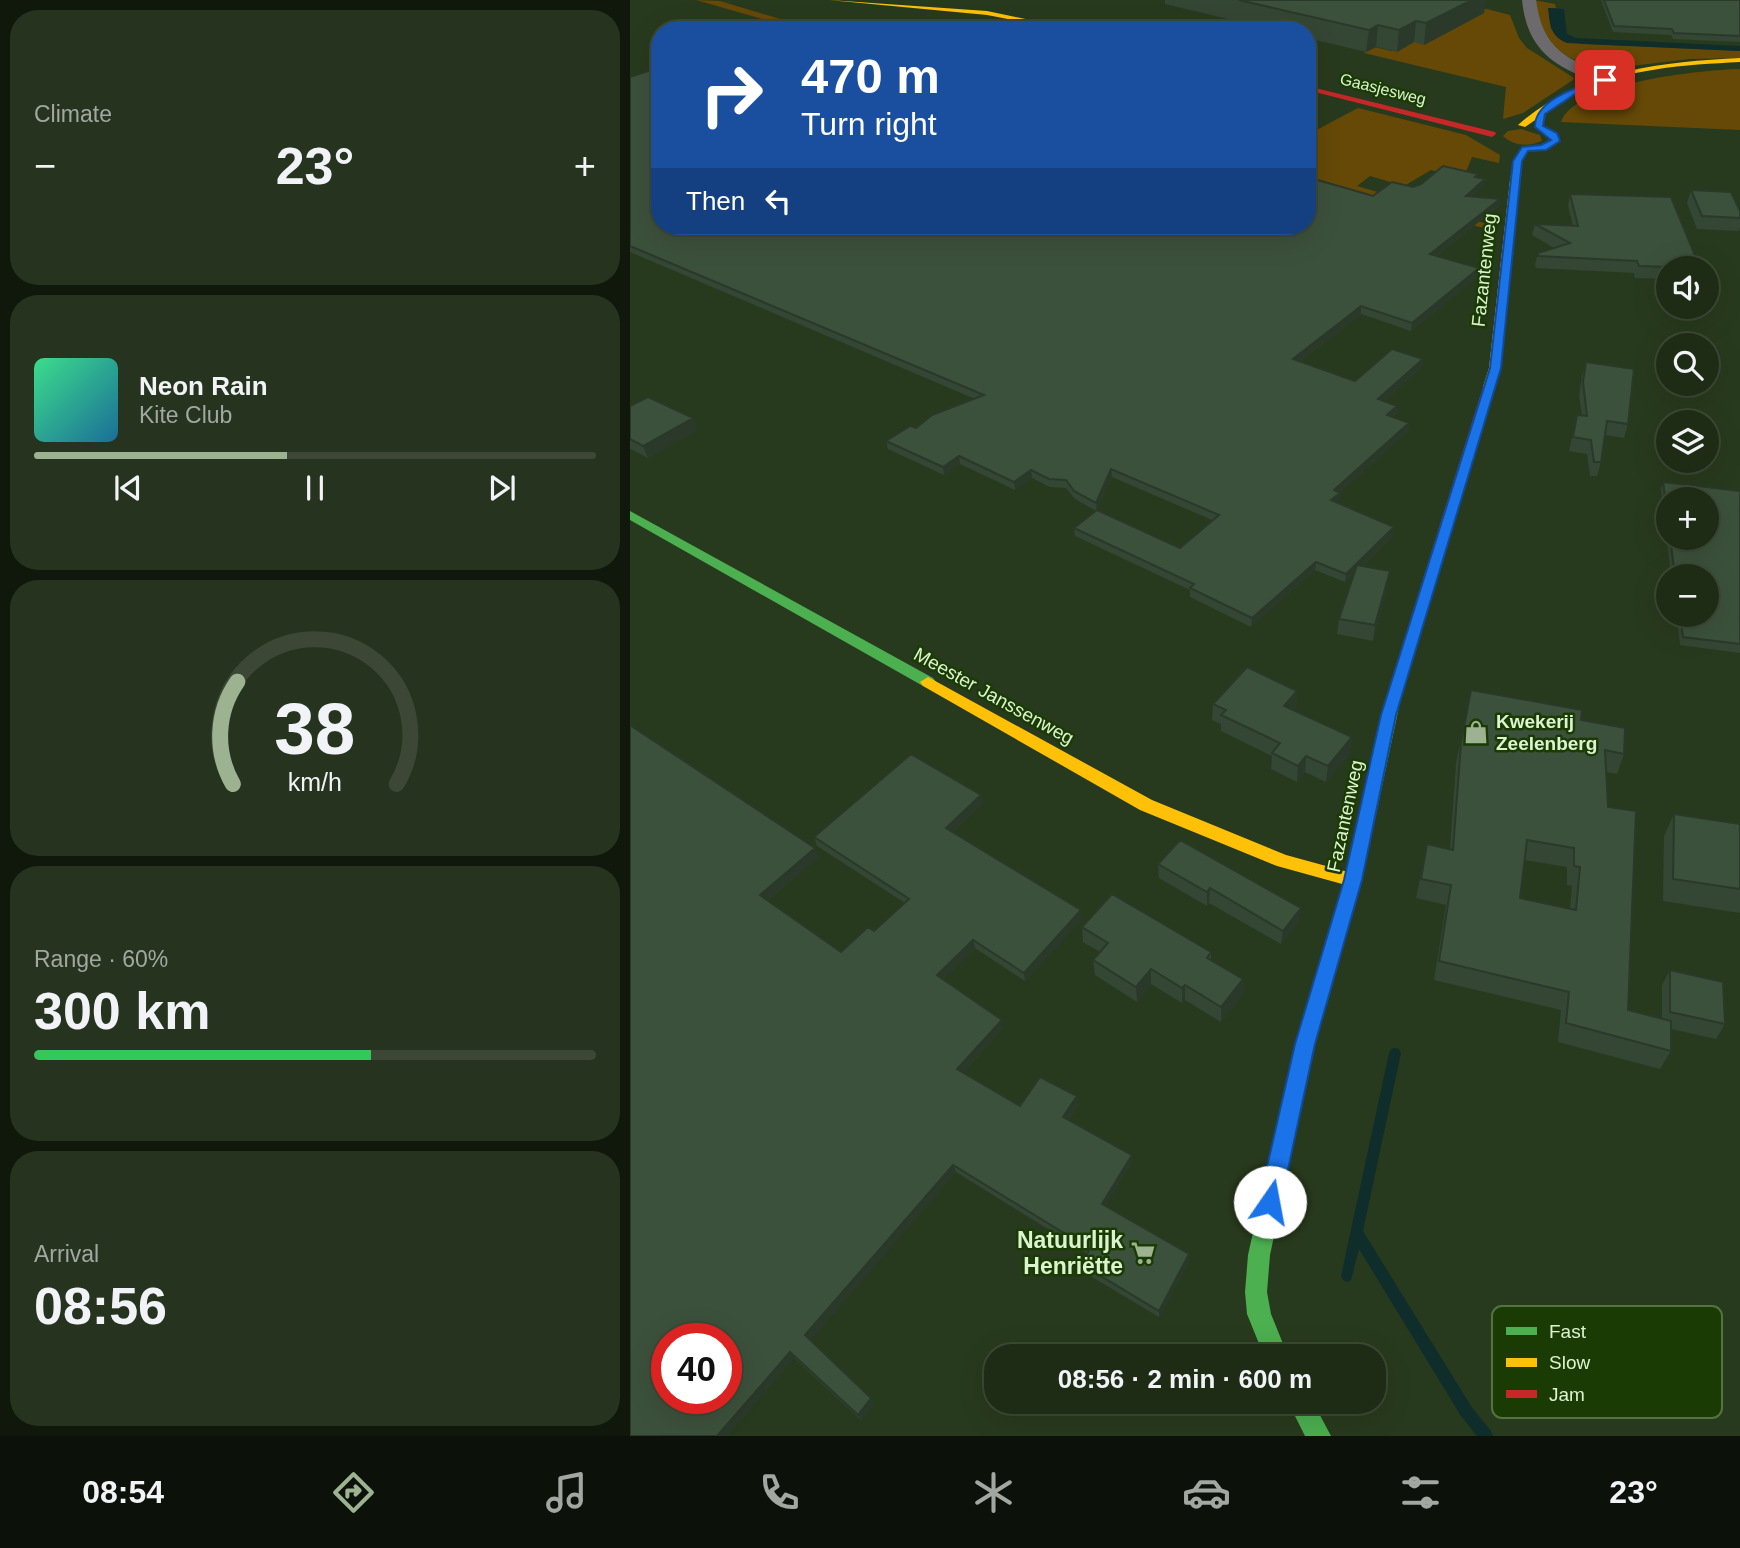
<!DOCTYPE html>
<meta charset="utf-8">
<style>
body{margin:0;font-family:Helvetica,sans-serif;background:#26341f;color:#f1f3f6;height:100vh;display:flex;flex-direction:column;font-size:26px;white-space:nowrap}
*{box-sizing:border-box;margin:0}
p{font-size:23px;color:#a1a7a1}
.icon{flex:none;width:38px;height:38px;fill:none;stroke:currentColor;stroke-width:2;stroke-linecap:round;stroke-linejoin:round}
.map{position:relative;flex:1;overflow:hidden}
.panel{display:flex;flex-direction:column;gap:10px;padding:10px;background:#10180c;width:630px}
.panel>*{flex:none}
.banner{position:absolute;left:21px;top:21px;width:665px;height:214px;border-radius:28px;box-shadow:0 7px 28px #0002,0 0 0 2px #3c4835;background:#1a4fa0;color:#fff;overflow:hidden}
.buttons{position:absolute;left:1026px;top:256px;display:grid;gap:14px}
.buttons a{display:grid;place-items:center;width:63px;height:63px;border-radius:50%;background:#1e2c16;box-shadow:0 7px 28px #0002,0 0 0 2px #3c4835;font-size:35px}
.speed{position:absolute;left:21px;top:1323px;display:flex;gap:14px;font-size:35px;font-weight:700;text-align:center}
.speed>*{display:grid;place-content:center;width:91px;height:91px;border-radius:50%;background:#1e2c16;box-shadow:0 7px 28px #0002,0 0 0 2px #3c4835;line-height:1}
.speed .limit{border:10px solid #d22;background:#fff;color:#111}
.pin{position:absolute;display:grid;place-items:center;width:60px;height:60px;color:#fff;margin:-30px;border-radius:14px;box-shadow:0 4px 10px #0006}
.me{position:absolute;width:77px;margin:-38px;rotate:12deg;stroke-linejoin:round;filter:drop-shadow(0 0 5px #0008)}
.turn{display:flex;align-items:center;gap:24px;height:147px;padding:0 35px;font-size:32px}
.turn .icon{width:91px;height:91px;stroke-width:2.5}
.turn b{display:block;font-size:49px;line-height:60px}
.then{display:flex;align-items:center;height:66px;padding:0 35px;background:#0003;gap:14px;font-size:26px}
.big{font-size:52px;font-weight:600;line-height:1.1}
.panel .card{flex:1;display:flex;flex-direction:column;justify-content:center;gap:10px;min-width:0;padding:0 24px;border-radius:28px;background:#26341f}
.panel .dial{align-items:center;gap:0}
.dial svg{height:182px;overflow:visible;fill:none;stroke:#3c4835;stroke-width:7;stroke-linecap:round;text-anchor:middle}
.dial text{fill:#f1f3f6;stroke:none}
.song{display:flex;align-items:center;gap:21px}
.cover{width:84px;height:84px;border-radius:10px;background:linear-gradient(135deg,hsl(150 70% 55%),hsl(200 70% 35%))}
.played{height:7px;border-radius:4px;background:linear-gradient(90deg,#9cb291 45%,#3c4835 45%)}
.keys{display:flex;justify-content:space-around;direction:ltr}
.heat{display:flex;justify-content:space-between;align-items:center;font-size:38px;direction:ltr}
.charge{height:10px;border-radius:5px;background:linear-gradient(90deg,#34c759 60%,#3c4835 0)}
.trip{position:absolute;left:354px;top:1344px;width:402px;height:70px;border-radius:28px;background:#1e2c16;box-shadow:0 7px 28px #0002,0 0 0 2px #3c4835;font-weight:600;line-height:70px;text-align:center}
.menu{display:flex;height:112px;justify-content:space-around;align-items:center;background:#0c1209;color:#a1a7a1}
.menu .icon{width:49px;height:49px}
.menu .current{color:#9cb291}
.menu b{font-size:32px;color:#f1f3f6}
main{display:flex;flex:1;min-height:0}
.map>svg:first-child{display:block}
.green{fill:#664907}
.water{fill:#0f2d2b}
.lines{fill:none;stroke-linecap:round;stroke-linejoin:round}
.stream{fill:#0f2d2b;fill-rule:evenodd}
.street{fill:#6c6a6c;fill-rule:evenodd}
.fast{fill:#4caf50;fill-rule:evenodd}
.slow{fill:#ffc107;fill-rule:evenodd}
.jam{fill:#c62828;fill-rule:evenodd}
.wall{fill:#344634;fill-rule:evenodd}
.shaded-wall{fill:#2a392a}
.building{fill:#3c513c;stroke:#2a392a;stroke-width:2;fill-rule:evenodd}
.route{fill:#1a73e8;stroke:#114b97;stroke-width:2}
.labels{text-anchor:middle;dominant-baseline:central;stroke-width:5;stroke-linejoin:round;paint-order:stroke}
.far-street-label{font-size:16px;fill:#dbf3cf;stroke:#1b3b04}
.street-label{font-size:19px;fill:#dbf3cf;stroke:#1b3b04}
.poi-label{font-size:19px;font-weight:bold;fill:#dbf3cf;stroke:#1b3b04;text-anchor:start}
.near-poi-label{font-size:23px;font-weight:bold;fill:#dbf3cf;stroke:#1b3b04;text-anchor:end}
.key{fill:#1b3b04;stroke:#557241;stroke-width:2}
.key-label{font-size:19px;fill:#dbf3cf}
</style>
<main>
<section class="panel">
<div class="card"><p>Climate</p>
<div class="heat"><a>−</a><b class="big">23°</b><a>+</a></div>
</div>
<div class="card">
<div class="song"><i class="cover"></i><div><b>Neon Rain</b><p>Kite Club</p></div></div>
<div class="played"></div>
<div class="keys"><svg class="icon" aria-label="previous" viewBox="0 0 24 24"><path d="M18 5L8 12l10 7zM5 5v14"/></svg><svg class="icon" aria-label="pause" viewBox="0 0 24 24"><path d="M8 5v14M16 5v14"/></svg><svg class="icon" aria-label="next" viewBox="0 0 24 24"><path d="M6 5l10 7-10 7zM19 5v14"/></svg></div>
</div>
<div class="card dial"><svg viewBox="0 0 100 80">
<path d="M14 69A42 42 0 1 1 86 69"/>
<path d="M14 69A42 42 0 0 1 16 24" stroke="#9cb291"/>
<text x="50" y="56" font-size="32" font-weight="700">38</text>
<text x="50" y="72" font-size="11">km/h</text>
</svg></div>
<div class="card"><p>Range · 60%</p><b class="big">300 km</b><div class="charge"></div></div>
<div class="card"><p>Arrival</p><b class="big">08:56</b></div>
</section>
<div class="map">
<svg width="1110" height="1436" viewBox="0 0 1110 1436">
<rect width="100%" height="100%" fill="#283a1d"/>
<path class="green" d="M66 0 90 1 187 30H171Z
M904 0 925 4 926 8H919L921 29 951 44 1110 51V58L1059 59 969 70 936 56 915 39Z
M829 2 880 15 889 38 897 48 944 78 943 80 893 113 873 119 876 87 734 53 744 47 761 51 820 21Z
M1110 69V130L931 122C945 82 1073 70 1110 69Z
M728 108 836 135 870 155 869 163 842 157 833 179 801 170 774 186 740 176 727 186 861 225 860 230 677 176V135Z
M891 129 910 135 912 141C899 147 883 146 873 136L878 131Z"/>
<path class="water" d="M918 8 934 9 937 34 946 38 1110 46V51L937 43C920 36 920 25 918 8Z"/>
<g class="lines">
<path class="stream" d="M765 1048 769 1049 771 1053 733 1231 841 1406 861 1431 863 1436H847L831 1416 729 1249 721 1280 717 1282 713 1280 711 1276 759 1053 761 1049Z"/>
<path class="street" d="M892 0H906C913 51 937 59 981 76V84C970 86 959 80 949 75 913 60 896 39 892 0Z"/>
<path class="fast" d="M0 511 303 678 306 682 303 686H293L0 520Z
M761 701 769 707 732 880 685 1044 640 1255 637 1292 641 1314 658 1356H634L617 1314 615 1292 618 1255 665 1044 714 880 753 707Z
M658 1402H683L701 1436H675Z"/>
<path class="slow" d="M199 0 357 11 448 30H433L357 15Z
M1110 58V62C1055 65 995 68 945 94 927 103 912 116 895 127L888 125C950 70 1031 62 1110 58Z
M895 146 899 149 892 161 890 180 871 368 865 387 859 390 853 387 859 368 880 180 884 161Z
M298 677 522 800 656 855 729 875 732 880 729 885 723 887 647 866 510 810 293 686 290 682Z"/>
<path class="jam" d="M677 86 865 132 866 134 862 137 677 90Z
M859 384 865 387 769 707 767 711H755L753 707 853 387Z"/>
</g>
<path class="wall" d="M535 0H856L854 13 794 45 784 42 767 52 746 47 736 52 677 38V30H644L535 4Z
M971 0H1110V42L1043 39 1041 35 983 32Z
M0 77 743 196 783 187 847 177 855 179 853 186 842 196 870 199 869 206 806 256 849 268 848 276 781 331 731 314 669 362 725 381 793 359 792 367 754 401 767 406 766 413 762 417 779 423 778 431 710 492 709 501 707 503 764 527 763 535 732 566 757 587 743 641 707 634 709 619 724 573 715 582 685 570 621 627 560 597V590L445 536 444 528 466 511 445 499 436 488 420 487 402 478 385 490 330 464 314 475 258 449 256 441 286 428 345 399 0 252ZM482 477 582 520 550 548 467 510Z
M1061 190 1110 211V227L1109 231 1067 229 1057 203Z
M940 194 1038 268V279L1005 278 1004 273 906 268 905 265 908 253 924 248 902 235 905 224 943 226 938 206Z
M956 362 998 424 994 438 975 435 971 462 967 476H960L957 454 939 451 947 415 952 416 949 395 952 376Z
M0 406 67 430 18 458 1 449 0 450Z
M1033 482 1110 491V653L1050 645 1046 614H1076V576H1041L1031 490ZM1038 499 1076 537H1038Z
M841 690 951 720 994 754 987 774 976 772 978 807 998 1010 1032 1019V985L1040 970 1095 1024 1086 1039 1041 1029V1051L1030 1069 928 1042 931 1010 804 980 816 905 786 898 797 844 820 849 826 763ZM895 860 937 867V885L942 886 940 909 890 898Z
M667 691 666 707 663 710 722 737 720 753 696 782 675 772 667 782 641 769 642 756 591 731V724L582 720 583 704Z
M0 725 188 857 138 900 211 952 244 931 275 903 187 846 184 837 351 795 352 804 322 832 451 910 452 919 395 981 345 948 313 979 373 1028 333 1073 390 1106 448 1104 438 1120 502 1162 475 1206 559 1261 529 1317 452 1271 451 1264 458 1254 326 1172 180 1340 244 1404 231 1420 164 1358 97 1436Z
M1044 814 1110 824V913L1033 901 1034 836Z
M528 864 669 921 651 944 579 903 577 906 529 878Z
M452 927 581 952V960L613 994 591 1022 555 1000 552 1003 521 984 507 1002 465 975 463 960 470 952 453 942Z"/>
<path class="shaded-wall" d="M842 0H856L854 13 794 45 796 23Z
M786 21 784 42 767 52 769 30Z
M748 25 746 47 736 52 739 30Z
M855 179 853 186 835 203 836 196Z
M870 199 869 206 799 261 800 254Z
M849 268 848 276 781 331 782 323Z
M731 306V314L662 367 663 359Z
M793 359 792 367 747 407 748 399Z
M767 406 766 413 756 423 757 415Z
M63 418 67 430 18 458 13 446Z
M779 423 778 431 703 498 704 490Z
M329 456 330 464 314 475 313 467Z
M481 469 482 477 467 511 466 503Z
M401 470 402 478 385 490 384 482Z
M710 493 709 501 700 509 701 500Z
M764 527 763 535 715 582 716 574Z
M686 562 685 570 621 627 622 618Z
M760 571 757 587 743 641 745 625Z
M667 691 666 707 653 722 654 706Z
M722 737 720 753 696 782 698 766Z
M676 756 675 772 667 782 668 766Z
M351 795 352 804 317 836 316 828Z
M185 848 188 857 134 903 130 895Z
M580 888 579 903 577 906V892Z
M671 908 669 921 651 944 653 931Z
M451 910 452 919 395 981 394 973Z
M343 940 345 948 309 983 307 975Z
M521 969V984L507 1002 506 987Z
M613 979V994L591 1022V1007Z
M555 985V1000L552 1003V988Z
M372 1020 373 1028 329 1077 327 1069Z
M447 1096 448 1104 434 1125 433 1117Z
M502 1155V1162L472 1211V1204Z
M323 1165 326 1172 179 1342 175 1335Z
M559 1254V1261L529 1317V1311Z
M160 1352 164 1358 97 1436H87Z
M241 1398 244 1404 231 1420 228 1415Z"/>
<path class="building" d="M609 0H842L796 23 786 21 769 30 748 25 739 30Z
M974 0H1110V36L1044 33 1042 29 984 26Z
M152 26 166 30H140Z
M30 67V226H677V177L743 196 762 182 783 187 791 184 813 166 848 174 845 177 855 179 836 196 870 199 800 254 849 268 782 323 731 306 663 359 725 381 762 349 793 359 748 399 767 406 757 415 779 423 704 490 710 493 701 500 764 527 716 574 686 562 622 618 560 588 564 584 444 528 467 510 550 548 589 515 481 469 466 503 444 491 436 480 419 479 401 470 384 482 329 456 313 467 256 441 280 426 286 428 302 415 354 395 0 246V77Z
M1061 190 1101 192 1110 211V218L1072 216Z
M940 194 1041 197 1070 268 1009 266 1007 261 908 256V253L940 243 905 224 948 226Z
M956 362 1004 369 998 424 977 421 971 462H964L961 440 943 437 947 415 957 416 953 382Z
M18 397 63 418 13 446 0 439V406Z
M1033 482 1110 491V644L1053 637 1050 614H1076V576H1045L1040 537H1076V499H1038V517Z
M727 565 760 571 745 625 709 619Z
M617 667 667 691 654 706 722 737 698 766 676 756 668 766 642 753 650 743 591 715 596 710 583 704Z
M841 690 952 710 951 720 995 728 994 754 975 750 978 807 1006 811 998 1010 1041 1021V1051L936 1023 939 992 809 961 821 885 791 879 797 844 823 850 831 743ZM897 840 944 848V866L950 867 946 910 890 898Z
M0 725 185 848 130 895 211 952 238 927 244 931 279 899 184 837 281 754 351 795 316 828 451 910 394 973 343 940 307 975 372 1020 327 1069 390 1106 410 1077 447 1096 433 1117 502 1155 472 1204 559 1254 529 1311 451 1264 460 1249 323 1165 175 1335 241 1398 228 1415 160 1352 87 1436H0ZM37 1339H96V1398H37Z
M1044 814 1110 824V889L1043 879Z
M550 840 671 908 653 931 580 888 577 892 528 864Z
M482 894 581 952 577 958 613 979 591 1007 555 985 552 988 521 969 506 987 463 960 478 943 452 927Z
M1040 970 1093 982 1095 1024 1040 1012Z"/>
<path class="route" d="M972 78 979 80 947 93 915 114 913 126 927 133 930 141 916 150 898 151 892 161 871 368 766 715 732 880 685 1044 651 1202 648 1210 640 1213 632 1210 629 1202 665 1044 714 880 751 715 860 368 883 161 892 147 911 145 921 140 905 127C904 100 950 86 972 78Z"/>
<defs>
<g id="shop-bare" transform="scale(1.89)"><path d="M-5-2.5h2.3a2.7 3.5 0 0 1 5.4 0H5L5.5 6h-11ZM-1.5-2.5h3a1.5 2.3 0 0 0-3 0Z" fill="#9cb291" stroke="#1b3b04" stroke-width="2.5" paint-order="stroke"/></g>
<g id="supermarket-bare" transform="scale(1.89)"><path d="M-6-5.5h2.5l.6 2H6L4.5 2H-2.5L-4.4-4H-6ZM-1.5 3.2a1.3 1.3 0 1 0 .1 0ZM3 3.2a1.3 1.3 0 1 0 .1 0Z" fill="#9cb291" stroke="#1b3b04" stroke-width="2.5" paint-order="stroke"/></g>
</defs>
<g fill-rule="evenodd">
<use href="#shop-bare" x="846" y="732"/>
<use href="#supermarket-bare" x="513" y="1253"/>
</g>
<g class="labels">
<g class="far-street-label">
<text transform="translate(753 89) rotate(14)">Gaasjesweg</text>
</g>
<g class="street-label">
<text transform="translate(854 270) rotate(-84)">Fazantenweg</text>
<text transform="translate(364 696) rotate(29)">Meester Janssenweg</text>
<text transform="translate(715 816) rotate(-78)">Fazantenweg</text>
</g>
<g class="poi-label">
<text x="866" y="721">Kwekerij<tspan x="866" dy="22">Zeelenberg</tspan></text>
</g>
<g class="near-poi-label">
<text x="493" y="1240">Natuurlijk<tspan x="493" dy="26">Henriëtte</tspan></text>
</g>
</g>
<rect x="862" y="1306" width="230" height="112" rx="10" class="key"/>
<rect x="876" y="1327" width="31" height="8" fill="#4caf50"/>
<rect x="876" y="1358" width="31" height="9" fill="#ffc107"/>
<rect x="876" y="1390" width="31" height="8" fill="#c62828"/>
<g class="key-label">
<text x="919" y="1338">Fast</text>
<text x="919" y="1369">Slow</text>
<text x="919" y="1401">Jam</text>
</g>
</svg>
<div class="buttons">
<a><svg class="icon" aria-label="sound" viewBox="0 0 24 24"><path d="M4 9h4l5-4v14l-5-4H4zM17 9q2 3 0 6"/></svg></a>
<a><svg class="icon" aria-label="search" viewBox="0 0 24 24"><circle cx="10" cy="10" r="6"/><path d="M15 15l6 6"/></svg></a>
<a><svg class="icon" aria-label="layers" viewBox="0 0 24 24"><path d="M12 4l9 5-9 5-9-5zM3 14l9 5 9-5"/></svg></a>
<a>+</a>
<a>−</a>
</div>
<div class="speed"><div class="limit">40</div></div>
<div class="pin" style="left:975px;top:80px;background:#d93025"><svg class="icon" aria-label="arrive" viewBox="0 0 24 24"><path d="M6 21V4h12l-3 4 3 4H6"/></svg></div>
<svg class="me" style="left:640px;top:1202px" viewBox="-20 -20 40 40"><circle r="19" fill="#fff"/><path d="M0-13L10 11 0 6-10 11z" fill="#1a73e8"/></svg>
<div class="trip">08:56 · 2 min · 600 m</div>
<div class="banner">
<div class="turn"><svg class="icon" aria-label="right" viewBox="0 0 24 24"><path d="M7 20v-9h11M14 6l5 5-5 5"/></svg><div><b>470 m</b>Turn right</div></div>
<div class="then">Then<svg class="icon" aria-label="left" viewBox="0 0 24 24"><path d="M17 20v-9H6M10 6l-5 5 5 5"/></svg></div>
</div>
</div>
</main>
<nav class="menu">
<b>08:54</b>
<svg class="icon current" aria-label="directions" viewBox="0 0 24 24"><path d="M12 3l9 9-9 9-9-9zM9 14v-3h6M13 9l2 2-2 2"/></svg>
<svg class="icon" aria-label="music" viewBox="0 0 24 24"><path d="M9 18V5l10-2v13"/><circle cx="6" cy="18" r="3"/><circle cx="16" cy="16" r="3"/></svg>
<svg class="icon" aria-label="phone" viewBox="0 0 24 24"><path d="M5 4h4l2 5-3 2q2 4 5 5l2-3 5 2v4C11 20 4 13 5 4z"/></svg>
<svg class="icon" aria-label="climate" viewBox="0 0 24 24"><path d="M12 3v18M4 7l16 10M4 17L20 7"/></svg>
<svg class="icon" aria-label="car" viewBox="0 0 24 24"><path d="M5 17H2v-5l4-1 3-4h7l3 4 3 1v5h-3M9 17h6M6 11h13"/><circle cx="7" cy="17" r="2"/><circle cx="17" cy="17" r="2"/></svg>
<svg class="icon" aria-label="filters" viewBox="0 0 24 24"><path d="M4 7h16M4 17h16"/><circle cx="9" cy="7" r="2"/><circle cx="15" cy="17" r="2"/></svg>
<b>23°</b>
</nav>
